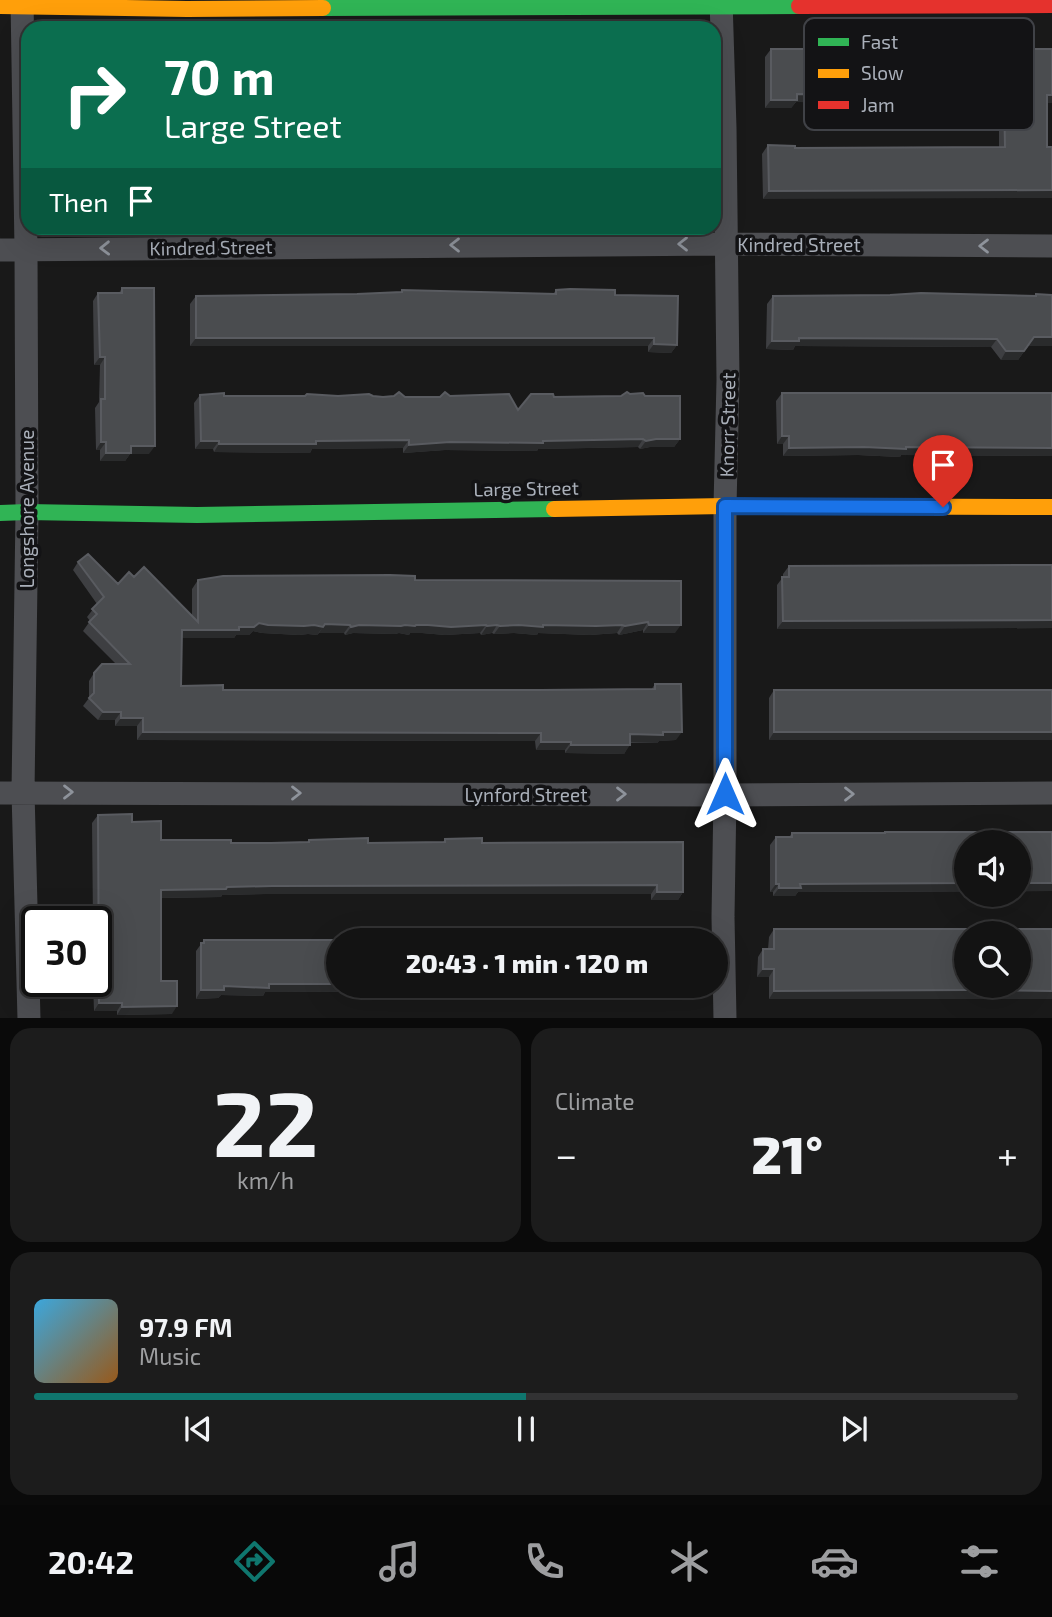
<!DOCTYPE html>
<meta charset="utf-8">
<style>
body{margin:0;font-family:"Exo 2",sans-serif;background:#1c1c1c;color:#f1f3f6;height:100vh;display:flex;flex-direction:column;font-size:26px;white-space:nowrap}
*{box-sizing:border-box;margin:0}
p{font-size:23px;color:#9d9ea0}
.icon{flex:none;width:38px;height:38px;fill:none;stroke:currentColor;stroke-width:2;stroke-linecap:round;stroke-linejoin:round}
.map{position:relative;height:1018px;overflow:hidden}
.drawer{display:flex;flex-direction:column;gap:10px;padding:10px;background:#0a0a0a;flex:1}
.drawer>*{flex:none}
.guide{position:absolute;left:21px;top:21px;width:700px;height:214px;border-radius:21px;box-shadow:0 7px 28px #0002,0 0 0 2px #323233;background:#0b6e4f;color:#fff;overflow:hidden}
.controls{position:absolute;left:954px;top:830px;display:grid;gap:14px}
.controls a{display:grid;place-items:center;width:77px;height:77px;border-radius:50%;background:#131313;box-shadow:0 7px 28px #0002,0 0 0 2px #323233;font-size:35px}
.speed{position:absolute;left:21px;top:906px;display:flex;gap:14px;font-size:35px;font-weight:700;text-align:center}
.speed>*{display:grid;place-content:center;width:91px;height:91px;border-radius:50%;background:#131313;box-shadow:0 7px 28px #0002,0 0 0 2px #323233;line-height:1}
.speed .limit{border:4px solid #111;border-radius:10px;background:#fff;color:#111}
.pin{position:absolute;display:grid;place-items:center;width:60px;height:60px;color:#fff;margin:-72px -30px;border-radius:50% 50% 50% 0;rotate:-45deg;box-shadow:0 0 7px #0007}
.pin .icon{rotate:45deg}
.me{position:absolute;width:77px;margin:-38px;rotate:0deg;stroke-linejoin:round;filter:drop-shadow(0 0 5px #0008)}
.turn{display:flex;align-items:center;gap:24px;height:147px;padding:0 28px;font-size:32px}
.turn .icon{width:91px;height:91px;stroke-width:2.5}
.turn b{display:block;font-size:49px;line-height:60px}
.then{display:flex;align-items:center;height:66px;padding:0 28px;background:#0003;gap:14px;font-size:26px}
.big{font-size:52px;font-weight:800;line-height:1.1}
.drawer .widget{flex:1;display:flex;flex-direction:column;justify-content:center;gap:10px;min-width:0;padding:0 24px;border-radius:21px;background:#1c1c1c}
.drawer .dial{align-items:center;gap:0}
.dial b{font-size:91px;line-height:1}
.song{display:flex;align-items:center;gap:21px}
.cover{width:84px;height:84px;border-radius:10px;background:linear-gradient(135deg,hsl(200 70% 55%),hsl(30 70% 35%))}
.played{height:7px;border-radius:4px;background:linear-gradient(90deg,#0f766e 50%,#323233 50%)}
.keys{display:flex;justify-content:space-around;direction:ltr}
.heat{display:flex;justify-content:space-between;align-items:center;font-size:38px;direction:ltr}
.drawer .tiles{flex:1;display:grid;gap:10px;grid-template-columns:1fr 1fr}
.widget:last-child{grid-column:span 2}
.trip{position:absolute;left:326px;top:928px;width:402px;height:70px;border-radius:35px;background:#131313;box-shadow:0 7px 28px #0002,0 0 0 2px #323233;font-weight:800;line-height:70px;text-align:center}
.tab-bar{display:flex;height:112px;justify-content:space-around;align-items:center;background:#080808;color:#9d9ea0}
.tab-bar .icon{width:49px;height:49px}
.tab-bar .selected{color:#0f766e}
.tab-bar b{font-size:32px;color:#f1f3f6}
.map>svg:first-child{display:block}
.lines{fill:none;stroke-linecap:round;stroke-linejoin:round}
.street{stroke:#4d4e52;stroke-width:23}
.fast{stroke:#30b455;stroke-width:16}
.slow{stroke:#ff9f0a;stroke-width:16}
.jam{stroke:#e5322d;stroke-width:16}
.wall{fill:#3e3f42}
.shaded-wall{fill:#2a2b2c}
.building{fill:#4a4c4f;stroke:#595b60;stroke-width:2;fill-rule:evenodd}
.oneway{stroke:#8e939b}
.route-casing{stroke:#114b97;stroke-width:18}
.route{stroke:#1a73e8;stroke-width:12}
.labels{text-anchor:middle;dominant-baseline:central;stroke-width:7;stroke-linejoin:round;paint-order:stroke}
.street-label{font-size:19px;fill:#aab0ba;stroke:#131315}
.key{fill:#131315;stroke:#404247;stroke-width:2}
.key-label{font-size:19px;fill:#aab0ba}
</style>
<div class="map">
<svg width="1052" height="1019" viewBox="0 0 1052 1019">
<rect width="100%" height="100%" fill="#191919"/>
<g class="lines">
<path class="street" d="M22 0 26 249 27 512 23 792 29 1019
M721 0 725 128 728 380 725 506V795L723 917 725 1019
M0 250 726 244 1052 246
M0 793 725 795 1052 793"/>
<path class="fast" d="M323 8 799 6
M0 513 27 512 197 515 554 509"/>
<path class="slow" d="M0 6 187 9 323 8
M554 509 725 506 1052 507"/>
<path class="jam" d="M799 6 1052 5"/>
</g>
<path class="wall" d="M771 49H1052V103H1047V147L763 199 762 154 768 145 795 148 999 147V104L796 102 791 108H765V57Z
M122 288 149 454H130L125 461H100V450H96L95 408 99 402 100 365H94L93 301 98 293H119Z
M402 290 553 294 556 290 615 295 677 345 671 353 648 352V346H190V304L196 296 357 294 401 292Z
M1036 294 1052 295V346H1028L1018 360H1001L991 347 795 346 793 350 766 349 767 304 773 296H1035Z
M782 393H1052V455L1051 456 901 455 900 457 858 455 783 456V444H777L776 401Z
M200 395 224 396 405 397 450 396 518 410 554 397 680 439 674 447H650L640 449 638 447 538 449 537 451 445 450 403 453V448L312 449 310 453 214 452 213 449H195L194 403Z
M78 562 118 584 134 577 192 616V589L198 580 681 581 675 633H643V630L619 635 617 633 590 635 538 633 537 635 514 633 494 634 492 633 481 635 480 633 445 635 422 633H410L409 635 399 633 395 634 353 633 345 635 344 633H319L317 635 308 634 299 635 262 633 253 631 249 635H236L234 638H182L181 686 223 690H651L655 684 676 740 659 741 657 743H630L624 754 565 753V750H536L535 741 137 740V726H115V720H98L83 706 89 698V681L94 673 116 664 83 631 90 621 87 617 97 604 73 570Z
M1052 565V628L777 629V585L783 577V574L789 566Z
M774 690H1052L769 740V698Z
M98 815 132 822 161 840 231 843 307 842 309 840 368 843 443 842 445 839 482 843 683 892 678 900H651V894H266L222 895 221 897 161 898V981L172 1014 117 1015V1011H94L93 982H96V922H93L92 823Z
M885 832H1052V891L798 892 795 896H773V892H770V845L776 837H789L792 833H884Z
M428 928 452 940H423V937Z
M774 929 1040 999 962 998 769 999V977H757L758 957 763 949H768L769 937Z
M204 940 338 985H675L671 990H653L650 995H629V991L265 992 263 996 221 995 218 998 196 999V951Z"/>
<path class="shaded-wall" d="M797 94 1004 95 999 104 796 102 791 108H765L771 100Z
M1047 95H1052V103H1041Z
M1052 190V198L763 199 769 191Z
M1034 337H1052V346H1028L1018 360H1001L1006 351Z
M196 338H654L648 346H190Z
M799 338 997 339 991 347 795 346 793 350 766 349 772 341Z
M654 344 677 345 671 353 648 352Z
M100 357H105L100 365H94Z
M782 436H789L783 444H777Z
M643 439 638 447 538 449 537 451 445 450 403 453 409 445 450 442Z
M656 439H680L674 447H650L640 449 646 441Z
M409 440 403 448 312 449 310 453 214 452 219 444Z
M201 441H219L213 449H195Z
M101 442H106L100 450H96Z
M131 446H155L149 454H130L125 461H100L106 453Z
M864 447 1052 448V455L1051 456 901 455 900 457 858 455 783 456 789 448Z
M1052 620V628L777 629 783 621Z
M648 622 643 630 619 635 625 626Z
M259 623 314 625 323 627 317 635 308 634 299 635 262 633 253 631 249 635H236L234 638H176L182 630 239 627Z
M325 624 350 625 344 633H319Z
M359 625H486L480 633 445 635 422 633H410L409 635 399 633 395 634 353 633 345 635 351 627Z
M497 625 492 633 481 635 487 626Z
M519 625H622L617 633 590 635 538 633 537 635 514 633 494 634 500 626Z
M649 625H681L675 633H643Z
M103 712H121L115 720H98Z
M121 718H143L137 726H115Z
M143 732 541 733 535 741 137 740Z
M682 732 676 740 659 741 657 743 624 742 630 734Z
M774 732H1052V740H769Z
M541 742H571L565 750H536Z
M571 745H630L624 754 565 753Z
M966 883V891L798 892 795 896H773L779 888 800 884Z
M1018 883H1052V891H1018Z
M776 884H779L773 892H770Z
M657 885 651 894H266L222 895 221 897 155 898 161 890 227 887Z
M657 892H683L678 900H651Z
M763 969H774L769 977H757Z
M269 984H338V985H634L629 991 265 992 263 996 221 995 218 998 196 999 201 990 224 986Z
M654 985H675L671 990H653L650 995H629L635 987Z
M968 990 1052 991V999H769L774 991Z
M99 1003H122L117 1011H94Z
M177 1006 172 1014 117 1015 122 1007Z"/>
<path class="building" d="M771 49H1052V95H1047V147H1052V190L769 191 768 145 795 146V148L1005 147 1004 95 797 94V100H771Z
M122 288H154L155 446H131V453H106V442H101V399H105V357H100L98 293H122Z
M570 289 615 290V295L678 296 677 345 654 344V338H196V296L357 294 402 292V290L556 294V290Z
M921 293 1036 296V294L1052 295V337H1034L1024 351H1006L997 339 799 338V341H772L773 296 890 295Z
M399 392 405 397H440L445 392 450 396 509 394 518 410 531 394H553L554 397 621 396 627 392 630 394 643 393 645 396H680V439H656L646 441 643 439 543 441V443L450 442 409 445V440L316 441V444H219V441H201L200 395 224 393V396H305L307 394 338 396 369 394 373 396 383 397 394 396Z
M782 393H1052V448L906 447V449L864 447 789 448V436H782Z
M88 554 118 584 129 572 134 577 144 567 198 622V580L223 576 390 575 415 576V580L681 581V625H649L648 622 625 626 622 625 596 626 543 625V627L519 625 500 626 497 625 487 626 486 625 451 627 428 625H416L415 626 405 625 401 626 359 625 351 627 350 625 325 624 323 627 314 625 304 626 268 625 259 623 254 627H239V630H182L181 686 223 685V690H541L655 689V684H681L682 732H663V735L630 734V745H571V742H541V733L143 732V718H121V712H103L89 698 94 693V673L102 664H130L89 622 97 614 92 609 104 597 78 562Z
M1037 565H1052V620L783 621 782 577H789V566Z
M774 690H1052V732H774Z
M132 814V822L161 821V840H231V843H271L309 842V840L368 838V843L445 842V839L482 838V843L683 842V892H657V885L272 886 227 887 226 889 161 890V981H177V1006L122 1007V1003H99L98 815Z
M885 832H1052V883H1018V842H966V883L800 884 801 888H779V884H776V837H792V833H885Z
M428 928H452V940H428Z
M774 929H1052V991L968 990 774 991V969H763V949H774ZM966 933H1018V985H966Z
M676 935V940H469Z
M204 940H338V984H269V988L224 986V990H201V943H204Z
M635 985H656V986L635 987Z"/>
<defs><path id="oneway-chevron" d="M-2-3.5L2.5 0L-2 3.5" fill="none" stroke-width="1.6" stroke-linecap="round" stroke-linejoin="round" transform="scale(1.75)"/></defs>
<g class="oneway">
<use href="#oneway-chevron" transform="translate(683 244) rotate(180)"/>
<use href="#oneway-chevron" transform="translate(455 245) rotate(180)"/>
<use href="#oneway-chevron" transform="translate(984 246) rotate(-180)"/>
<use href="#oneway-chevron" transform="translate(105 248) rotate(179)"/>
<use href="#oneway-chevron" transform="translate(68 792)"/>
<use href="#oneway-chevron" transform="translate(296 793)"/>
<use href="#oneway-chevron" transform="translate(621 794)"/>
<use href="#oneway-chevron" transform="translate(849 794)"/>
</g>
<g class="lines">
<g class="route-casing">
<path id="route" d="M725 794V506L943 507"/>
</g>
<use href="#route" class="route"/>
</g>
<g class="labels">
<g class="street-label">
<text x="799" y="244">Kindred Street</text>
<text transform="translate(211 247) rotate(-1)">Kindred Street</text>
<text transform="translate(727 425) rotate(-89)">Knorr Street</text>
<text transform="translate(526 488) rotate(-1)">Large Street</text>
<text transform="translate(26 509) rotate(-90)">Longshore Avenue</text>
<text x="526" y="794">Lynford Street</text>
</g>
</g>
<rect x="804" y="18" width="230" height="112" rx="10" class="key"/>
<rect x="818" y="38" width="31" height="8" fill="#30b455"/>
<rect x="818" y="69" width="31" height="9" fill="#ff9f0a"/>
<rect x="818" y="101" width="31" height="8" fill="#e5322d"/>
<g class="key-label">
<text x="861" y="49">Fast</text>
<text x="861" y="80">Slow</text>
<text x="861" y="112">Jam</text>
</g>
</svg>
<div class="controls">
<a><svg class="icon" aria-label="sound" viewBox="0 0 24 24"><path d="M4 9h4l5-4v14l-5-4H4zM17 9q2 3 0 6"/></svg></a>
<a><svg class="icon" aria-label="search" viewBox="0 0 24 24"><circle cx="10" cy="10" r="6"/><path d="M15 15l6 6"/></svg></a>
</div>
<div class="speed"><div class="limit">30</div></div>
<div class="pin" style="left:943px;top:507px;background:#d93025"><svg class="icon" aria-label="arrive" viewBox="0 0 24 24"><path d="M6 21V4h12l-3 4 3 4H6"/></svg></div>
<svg class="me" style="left:725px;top:794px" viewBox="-20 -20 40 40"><path d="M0-17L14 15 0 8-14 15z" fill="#1a73e8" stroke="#fff" stroke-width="4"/></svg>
<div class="trip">20:43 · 1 min · 120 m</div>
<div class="guide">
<div class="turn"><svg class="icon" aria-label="right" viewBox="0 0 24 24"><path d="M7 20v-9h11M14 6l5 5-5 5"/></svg><div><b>70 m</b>Large Street</div></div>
<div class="then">Then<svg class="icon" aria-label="arrive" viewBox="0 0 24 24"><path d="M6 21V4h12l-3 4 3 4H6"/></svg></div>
</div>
</div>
<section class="drawer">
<div class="tiles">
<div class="widget dial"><b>22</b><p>km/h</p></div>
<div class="widget"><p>Climate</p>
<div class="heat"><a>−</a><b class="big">21°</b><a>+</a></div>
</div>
<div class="widget">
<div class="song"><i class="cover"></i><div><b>97.9 FM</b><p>Music</p></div></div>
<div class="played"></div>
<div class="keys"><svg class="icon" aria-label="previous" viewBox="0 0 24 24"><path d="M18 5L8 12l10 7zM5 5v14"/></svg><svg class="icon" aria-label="pause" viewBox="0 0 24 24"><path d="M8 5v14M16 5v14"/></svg><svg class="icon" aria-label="next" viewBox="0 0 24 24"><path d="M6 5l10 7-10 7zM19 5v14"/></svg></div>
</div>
</div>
</section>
<nav class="tab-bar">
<b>20:42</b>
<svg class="icon selected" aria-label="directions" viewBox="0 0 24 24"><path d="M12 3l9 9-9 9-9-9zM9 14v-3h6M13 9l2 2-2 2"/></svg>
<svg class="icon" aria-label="music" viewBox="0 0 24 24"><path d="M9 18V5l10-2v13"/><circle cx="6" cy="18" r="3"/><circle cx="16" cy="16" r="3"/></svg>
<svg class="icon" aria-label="phone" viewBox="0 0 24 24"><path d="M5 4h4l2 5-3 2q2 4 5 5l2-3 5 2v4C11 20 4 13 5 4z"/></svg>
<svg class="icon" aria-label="climate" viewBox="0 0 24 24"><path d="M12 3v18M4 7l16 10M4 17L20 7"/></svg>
<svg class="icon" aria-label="car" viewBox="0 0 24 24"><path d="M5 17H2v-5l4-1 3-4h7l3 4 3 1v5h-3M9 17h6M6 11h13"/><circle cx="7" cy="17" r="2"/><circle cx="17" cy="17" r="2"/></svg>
<svg class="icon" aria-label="filters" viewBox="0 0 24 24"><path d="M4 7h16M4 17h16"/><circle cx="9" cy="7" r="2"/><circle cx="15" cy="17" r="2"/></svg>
</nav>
